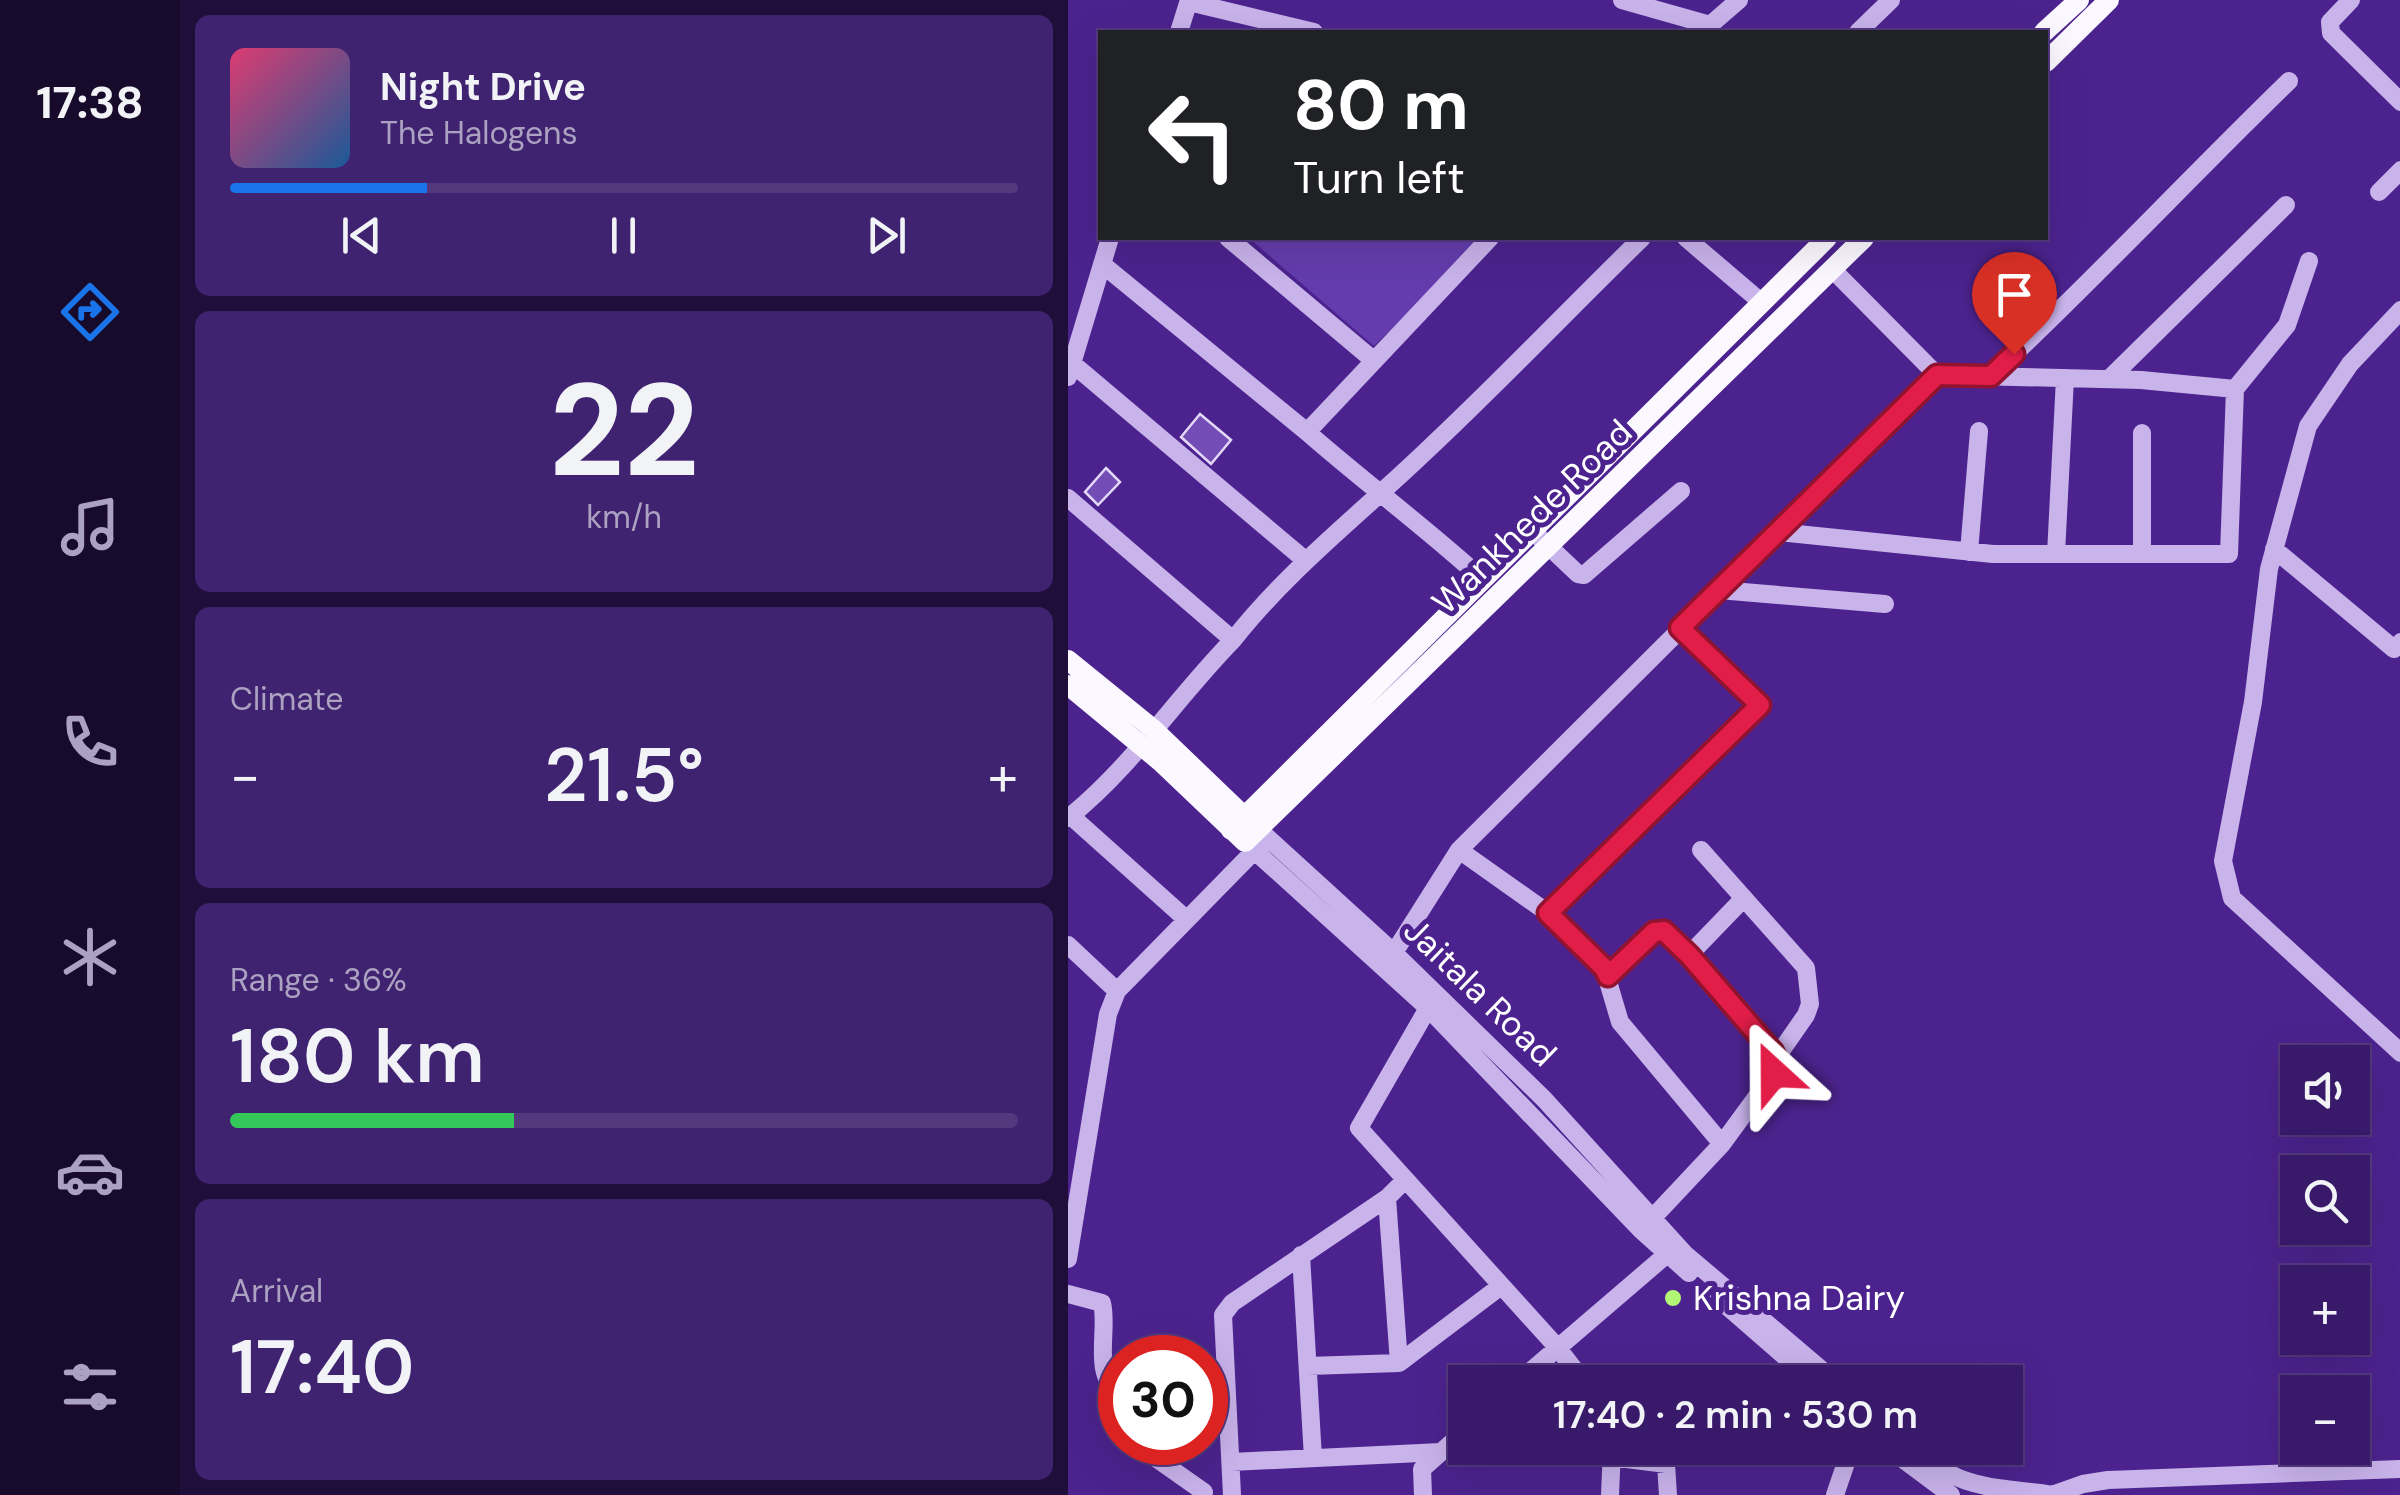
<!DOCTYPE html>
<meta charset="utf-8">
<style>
body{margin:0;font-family:"DM Sans",sans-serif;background:#402370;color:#f1f3f6;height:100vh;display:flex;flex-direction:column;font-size:38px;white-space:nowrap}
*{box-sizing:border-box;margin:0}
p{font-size:32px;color:#aba1c1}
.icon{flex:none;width:55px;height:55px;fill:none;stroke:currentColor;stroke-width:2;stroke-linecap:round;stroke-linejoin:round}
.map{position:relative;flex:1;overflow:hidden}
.details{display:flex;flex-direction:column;gap:15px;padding:15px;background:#1f0e3a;width:888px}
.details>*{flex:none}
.guide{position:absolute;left:30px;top:30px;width:950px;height:210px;border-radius:0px;box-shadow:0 10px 40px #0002,0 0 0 2px #53387e;background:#202124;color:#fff;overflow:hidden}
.controls{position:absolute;left:1212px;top:1045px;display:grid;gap:20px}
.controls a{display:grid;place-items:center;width:90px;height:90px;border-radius:0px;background:#391a6a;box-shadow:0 10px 40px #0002,0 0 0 2px #53387e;font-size:50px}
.speed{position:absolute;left:30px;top:1335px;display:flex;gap:20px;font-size:50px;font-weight:700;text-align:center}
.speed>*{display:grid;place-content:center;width:130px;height:130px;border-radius:50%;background:#391a6a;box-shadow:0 10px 40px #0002,0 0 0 2px #53387e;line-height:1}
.speed .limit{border:15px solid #d22;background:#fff;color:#111}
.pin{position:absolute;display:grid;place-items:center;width:85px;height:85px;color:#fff;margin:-102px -42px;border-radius:50% 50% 50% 0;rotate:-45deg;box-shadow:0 0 10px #0007}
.pin .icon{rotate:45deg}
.me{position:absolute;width:110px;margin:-55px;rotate:336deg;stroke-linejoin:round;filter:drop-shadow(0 0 8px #0008)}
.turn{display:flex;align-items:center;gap:35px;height:210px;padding:0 30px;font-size:45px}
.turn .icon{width:130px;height:130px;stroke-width:2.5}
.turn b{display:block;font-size:70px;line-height:85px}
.big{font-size:75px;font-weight:600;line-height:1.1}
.details .card{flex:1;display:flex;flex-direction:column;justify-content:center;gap:15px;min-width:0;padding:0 35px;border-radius:15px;background:#402370}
.details .dial{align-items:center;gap:0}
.dial b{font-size:130px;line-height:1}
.song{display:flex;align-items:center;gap:30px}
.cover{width:120px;height:120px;border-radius:15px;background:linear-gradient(135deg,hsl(340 70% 55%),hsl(210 70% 35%))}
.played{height:10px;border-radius:5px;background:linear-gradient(90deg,#1a73e8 25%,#53387e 25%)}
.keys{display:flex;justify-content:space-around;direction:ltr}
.heat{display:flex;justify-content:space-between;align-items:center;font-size:55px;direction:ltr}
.charge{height:15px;border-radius:8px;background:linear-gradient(90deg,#34c759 36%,#53387e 0)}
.trip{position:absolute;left:380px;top:1365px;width:575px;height:100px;border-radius:0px;background:#391a6a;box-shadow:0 10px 40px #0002,0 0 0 2px #53387e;font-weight:600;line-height:100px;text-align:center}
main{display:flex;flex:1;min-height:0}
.dock{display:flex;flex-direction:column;width:180px;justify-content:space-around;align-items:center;background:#170a2a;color:#aba1c1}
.dock .icon{width:70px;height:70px}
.dock .on{color:#1a73e8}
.dock b{font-size:45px;color:#f1f3f6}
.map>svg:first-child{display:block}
.green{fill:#643cad}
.building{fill:#734cb5;stroke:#e4d8f8;stroke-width:2.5}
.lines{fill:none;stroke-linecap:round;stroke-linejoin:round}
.minor{stroke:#c8b3eb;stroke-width:18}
.major{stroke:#fbf8ff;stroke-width:20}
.route-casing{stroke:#92132f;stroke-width:25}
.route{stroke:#e11d48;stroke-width:18}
.poi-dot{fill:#b3f676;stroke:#4c238e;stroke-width:4}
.labels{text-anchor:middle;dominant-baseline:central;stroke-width:10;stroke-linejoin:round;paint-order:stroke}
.street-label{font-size:35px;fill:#fff;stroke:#4c238e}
.poi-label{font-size:35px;fill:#fff;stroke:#4c238e;text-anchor:start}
</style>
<main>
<nav class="dock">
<b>17:38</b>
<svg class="icon on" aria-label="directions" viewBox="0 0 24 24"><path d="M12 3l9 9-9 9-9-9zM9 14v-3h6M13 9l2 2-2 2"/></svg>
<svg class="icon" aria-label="music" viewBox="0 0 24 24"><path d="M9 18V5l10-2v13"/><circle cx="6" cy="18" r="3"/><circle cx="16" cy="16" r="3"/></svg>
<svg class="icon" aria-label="phone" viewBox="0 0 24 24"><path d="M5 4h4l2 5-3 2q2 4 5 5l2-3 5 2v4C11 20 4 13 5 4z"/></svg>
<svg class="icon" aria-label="climate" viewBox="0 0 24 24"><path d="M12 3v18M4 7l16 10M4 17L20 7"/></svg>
<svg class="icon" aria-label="car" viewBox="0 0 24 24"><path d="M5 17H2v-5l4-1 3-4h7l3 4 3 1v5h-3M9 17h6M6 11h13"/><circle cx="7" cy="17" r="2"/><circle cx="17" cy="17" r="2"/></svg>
<svg class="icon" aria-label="filters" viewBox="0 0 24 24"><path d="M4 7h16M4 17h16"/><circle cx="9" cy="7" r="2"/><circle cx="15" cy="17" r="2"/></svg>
</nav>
<section class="details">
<div class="card">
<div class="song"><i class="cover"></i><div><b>Night Drive</b><p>The Halogens</p></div></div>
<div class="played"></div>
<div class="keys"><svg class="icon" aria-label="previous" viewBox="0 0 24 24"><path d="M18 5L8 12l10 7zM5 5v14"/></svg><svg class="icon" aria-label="pause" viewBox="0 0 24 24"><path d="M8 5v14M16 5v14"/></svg><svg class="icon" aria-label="next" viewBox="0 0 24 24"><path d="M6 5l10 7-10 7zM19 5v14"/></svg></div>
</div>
<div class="card dial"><b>22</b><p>km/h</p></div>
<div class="card"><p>Climate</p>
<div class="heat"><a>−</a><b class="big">21.5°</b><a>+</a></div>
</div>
<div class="card"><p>Range · 36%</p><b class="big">180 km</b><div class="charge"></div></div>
<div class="card"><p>Arrival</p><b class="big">17:40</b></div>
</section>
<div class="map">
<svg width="1333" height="1495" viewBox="0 0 1333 1495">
<rect width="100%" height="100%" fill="#4c238e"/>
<path class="green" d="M181 238H416L306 346Z"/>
<path class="building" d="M132 414 163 440 143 464 113 437Z
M38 468 52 482 30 505 17 492Z"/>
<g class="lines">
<path class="minor" d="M554 0 642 25
M1283 0 1262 22 1263 33 1333 102
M121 2 246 32
M111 32 121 0
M634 32 671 0
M790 32 823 0
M1311 192 1333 170
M160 238 304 359
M618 238 692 301
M34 264 239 432 422 238
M764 269 869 375 1073 380 1167 389
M1333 310 1282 364 1240 426 1201 569 1185 702 1155 861 1164 898 1333 1053
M6 365 237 560
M869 375 710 532 925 554H1161L1167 389 1219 325 1241 261
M923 376C1025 281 1121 178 1221 81
M0 377 42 238
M1041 379 1218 205
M239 432C296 482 357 527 413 578
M0 498 165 640C221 569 291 515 356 453 431 383 501 309 574 238
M472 538 510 574 516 575 613 491
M1206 549 1326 649 1333 642
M901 552 911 431
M988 554 997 378
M1074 554V433
M651 590 817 604
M3 816 118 919
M0 818C64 767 108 698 165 640
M190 829 326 953 476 1099 617 1254 768 1382
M177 842 360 1008 573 1230 621 1273
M391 850 480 913 692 705 612 628
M633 850 738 968 742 1004 738 1015 708 1058
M480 913 536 968 552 1022 654 1144
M0 945 49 991
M322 959 391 850 710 532
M540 976 590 930 596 931 621 955
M360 1008 291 1128 489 1347 516 1382
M577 1226 654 1144 706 1073 705 1052 621 955 676 898
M233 1255 245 1458
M0 1259 40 1014 49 991 194 843
M0 1294 34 1303C41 1330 23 1377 52 1392
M645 1294 746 1382
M331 1363 433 1286
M240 1366 331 1363 319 1198
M450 1382 605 1249
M82 1442 89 1459 136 1492
M820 1448 883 1495
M845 1448C898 1493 921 1485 986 1495
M543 1457 598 1464 600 1495
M163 1462 373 1452
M164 1495 155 1315 164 1303 319 1198 337 1180
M355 1495 354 1469 398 1430
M542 1495 544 1448
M767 1495 783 1448
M984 1495 1015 1484 1040 1480 1333 1469"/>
<path class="major" d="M976 32 1011 0
M978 62 1041 0
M0 660 85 729 185 825
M0 685 93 762 177 842 796 238
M163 830 759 238"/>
</g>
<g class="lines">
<g class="route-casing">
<path id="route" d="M706 1073 708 1058 705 1052 621 955 596 931 586 932 540 976 536 968 480 913 692 705 612 628 869 375 923 376 946 354"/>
</g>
<use href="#route" class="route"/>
</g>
<circle class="poi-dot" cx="605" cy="1298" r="10"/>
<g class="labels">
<g class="street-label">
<text transform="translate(464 517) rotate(-44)">Wankhede Road</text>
<text transform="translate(412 992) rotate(44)">Jaitala Road</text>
</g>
<g class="poi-label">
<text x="625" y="1298">Krishna Dairy</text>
</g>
</g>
</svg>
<div class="controls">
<a><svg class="icon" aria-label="sound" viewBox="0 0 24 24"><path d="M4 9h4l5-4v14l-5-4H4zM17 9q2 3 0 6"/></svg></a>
<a><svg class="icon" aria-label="search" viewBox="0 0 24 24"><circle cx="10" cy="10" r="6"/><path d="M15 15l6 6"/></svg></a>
<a>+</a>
<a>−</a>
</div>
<div class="speed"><div class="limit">30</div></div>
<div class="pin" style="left:946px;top:354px;background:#d93025"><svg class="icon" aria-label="arrive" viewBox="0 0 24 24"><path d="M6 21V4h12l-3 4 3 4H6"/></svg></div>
<svg class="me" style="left:706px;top:1073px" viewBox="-20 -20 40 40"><path d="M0-17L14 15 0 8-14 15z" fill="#e11d48" stroke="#fff" stroke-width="4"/></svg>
<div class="trip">17:40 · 2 min · 530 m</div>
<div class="guide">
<div class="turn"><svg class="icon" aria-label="left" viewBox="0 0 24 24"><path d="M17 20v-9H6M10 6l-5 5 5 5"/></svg><div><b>80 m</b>Turn left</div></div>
</div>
</div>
</main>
